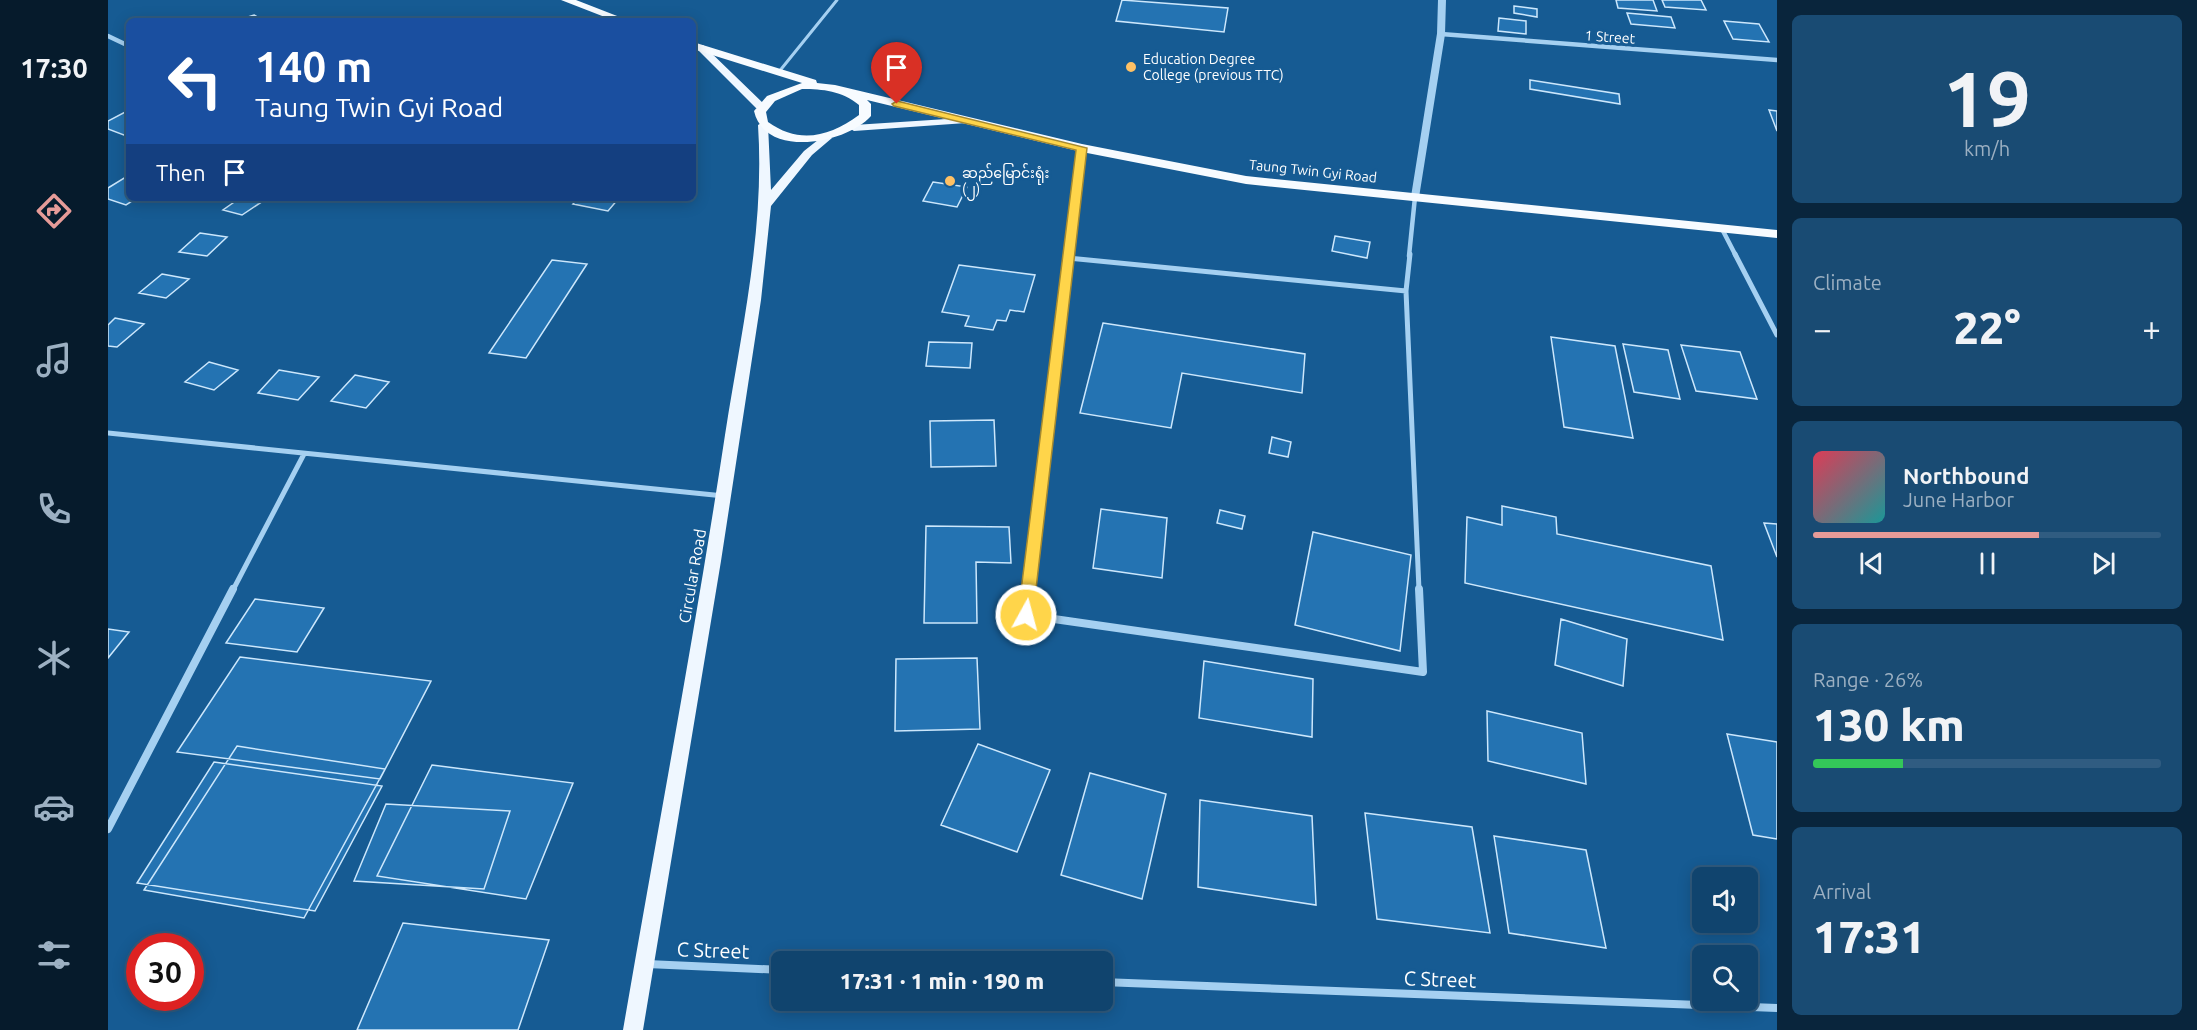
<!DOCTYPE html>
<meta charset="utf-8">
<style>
body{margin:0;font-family:Ubuntu,"Noto Sans Myanmar",sans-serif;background:#194b73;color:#f1f3f6;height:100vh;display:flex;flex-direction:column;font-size:22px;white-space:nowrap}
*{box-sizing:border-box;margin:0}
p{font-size:20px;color:#9cb0c2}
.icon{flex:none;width:33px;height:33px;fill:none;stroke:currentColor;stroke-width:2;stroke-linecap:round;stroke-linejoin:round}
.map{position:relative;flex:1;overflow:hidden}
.panel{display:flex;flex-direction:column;gap:15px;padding:15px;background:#09253c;width:420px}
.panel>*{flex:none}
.hud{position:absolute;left:18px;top:18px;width:570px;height:183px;border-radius:9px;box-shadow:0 3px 15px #0003,0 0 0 2px #305c81;background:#1a4fa0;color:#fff;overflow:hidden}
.tools{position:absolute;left:1584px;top:867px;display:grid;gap:12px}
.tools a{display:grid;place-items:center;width:66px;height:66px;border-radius:9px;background:#10446e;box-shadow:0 3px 15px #0003,0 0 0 2px #305c81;font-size:30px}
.speed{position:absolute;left:18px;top:933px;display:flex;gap:12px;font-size:30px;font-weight:700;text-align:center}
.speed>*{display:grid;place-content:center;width:78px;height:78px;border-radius:50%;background:#10446e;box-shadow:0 3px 15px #0003,0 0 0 2px #305c81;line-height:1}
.speed .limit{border:9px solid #d22;background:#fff;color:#111}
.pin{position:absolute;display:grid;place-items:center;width:51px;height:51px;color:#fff;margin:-62px -26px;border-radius:50% 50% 50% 0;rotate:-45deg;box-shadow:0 0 6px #0007}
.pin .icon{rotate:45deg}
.me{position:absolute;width:66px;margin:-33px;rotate:7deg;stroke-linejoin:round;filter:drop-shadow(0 0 4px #0008)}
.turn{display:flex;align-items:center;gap:21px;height:126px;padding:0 30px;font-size:27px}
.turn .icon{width:78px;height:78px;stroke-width:2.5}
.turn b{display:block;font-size:42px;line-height:51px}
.then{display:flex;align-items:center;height:57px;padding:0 30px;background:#0003;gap:12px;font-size:22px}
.big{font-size:45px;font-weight:800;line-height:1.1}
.panel .tile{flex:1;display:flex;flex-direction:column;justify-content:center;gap:9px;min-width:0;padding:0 21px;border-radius:9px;background:#194b73}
.panel .dial{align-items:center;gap:0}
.dial b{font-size:78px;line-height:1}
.song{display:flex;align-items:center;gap:18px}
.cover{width:72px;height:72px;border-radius:9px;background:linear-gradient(135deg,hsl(350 70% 55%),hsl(180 70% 35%))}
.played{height:6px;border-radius:3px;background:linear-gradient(90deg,#e69b98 65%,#305c81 65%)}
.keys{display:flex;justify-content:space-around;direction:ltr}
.heat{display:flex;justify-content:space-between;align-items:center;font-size:33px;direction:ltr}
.charge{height:9px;border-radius:4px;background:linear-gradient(90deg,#34c759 26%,#305c81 0)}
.trip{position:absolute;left:663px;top:951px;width:342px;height:60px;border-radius:9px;background:#10446e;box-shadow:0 3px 15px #0003,0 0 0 2px #305c81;font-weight:800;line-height:60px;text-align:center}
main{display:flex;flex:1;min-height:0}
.dock{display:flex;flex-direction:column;width:108px;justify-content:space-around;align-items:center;background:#061b2c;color:#9cb0c2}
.dock .icon{width:42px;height:42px}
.dock .on{color:#e69b98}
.dock b{font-size:27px;color:#f1f3f6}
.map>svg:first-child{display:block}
.building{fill:#2473b2;stroke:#cce7fc;stroke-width:1.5}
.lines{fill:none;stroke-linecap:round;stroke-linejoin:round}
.service{stroke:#a5d0f1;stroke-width:3}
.minor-far2{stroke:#a5d0f1;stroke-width:4.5}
.minor-far1{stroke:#a5d0f1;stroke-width:5}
.minor{stroke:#a5d0f1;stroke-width:8}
.tertiary{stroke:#a5d0f1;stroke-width:8}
.primary{fill:#eff7ff;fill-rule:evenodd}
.trunk{fill:#f7fbff;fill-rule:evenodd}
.route{fill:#ffd54a;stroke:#a68a30;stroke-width:1.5}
.poi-dot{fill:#ffc165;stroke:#165b93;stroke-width:2}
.labels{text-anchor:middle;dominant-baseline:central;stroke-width:6;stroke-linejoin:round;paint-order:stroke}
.far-street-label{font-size:14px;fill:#fff;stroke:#165b93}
.far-poi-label{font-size:14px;fill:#fff;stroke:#165b93;text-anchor:start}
.street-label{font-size:16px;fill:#fff;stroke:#165b93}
.near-street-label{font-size:20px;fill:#fff;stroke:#165b93}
</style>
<main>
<nav class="dock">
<b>17:30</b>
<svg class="icon on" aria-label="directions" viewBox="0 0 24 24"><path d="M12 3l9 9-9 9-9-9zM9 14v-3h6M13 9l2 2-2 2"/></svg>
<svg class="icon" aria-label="music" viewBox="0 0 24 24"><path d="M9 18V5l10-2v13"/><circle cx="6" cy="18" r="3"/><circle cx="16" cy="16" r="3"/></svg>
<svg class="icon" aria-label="phone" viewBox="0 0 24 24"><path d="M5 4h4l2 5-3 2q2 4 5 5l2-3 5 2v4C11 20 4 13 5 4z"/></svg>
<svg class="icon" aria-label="climate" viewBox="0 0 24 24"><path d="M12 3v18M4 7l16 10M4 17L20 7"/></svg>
<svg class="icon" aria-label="car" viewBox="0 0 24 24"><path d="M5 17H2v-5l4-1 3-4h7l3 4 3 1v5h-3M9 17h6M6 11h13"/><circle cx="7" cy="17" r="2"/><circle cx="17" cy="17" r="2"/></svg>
<svg class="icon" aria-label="filters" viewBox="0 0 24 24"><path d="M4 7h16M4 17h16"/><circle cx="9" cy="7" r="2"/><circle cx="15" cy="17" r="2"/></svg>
</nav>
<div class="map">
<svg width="1669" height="1030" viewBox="0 0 1669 1030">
<rect width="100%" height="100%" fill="#165b93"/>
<path class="building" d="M1014 0 1120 8 1116 32 1008 21Z
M1508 0H1545L1549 11 1510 8Z
M1554 0H1593L1598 10 1557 7Z
M1406 6 1429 9V17L1406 13Z
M1519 13 1563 17 1567 28 1523 24Z
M146 15 156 21H127Z
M1391 18 1418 21V34L1390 31Z
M1616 21 1651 24 1661 42 1625 39Z
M1422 80 1511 94 1512 104 1422 89Z
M21 110V137L0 129V121Z
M1661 110 1669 111V131Z
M21 175V198H29L18 205 0 199V188Z
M825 182 859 187 849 207 815 201Z
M132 198 152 203 134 215 115 210Z
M471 198H511L500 211 465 204Z
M92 233 119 237 99 256 71 252Z
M1227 236 1262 242 1259 258 1224 251Z
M444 260 479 264 418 358 381 353Z
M851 265 927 275 916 312 902 310 898 321 889 320 885 330 857 326 861 316 834 312Z
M54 274 81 279 58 298 31 293Z
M7 318 36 324 9 347 0 346V325Z
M995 323 1197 354 1194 393 1074 373 1063 428 972 413Z
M1443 337 1507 346 1525 438 1456 427Z
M821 342 864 343 862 368 818 366Z
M1515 344 1560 350 1572 399 1526 392Z
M1573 345 1632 352 1649 399 1588 391Z
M101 362 130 370 106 390 77 382Z
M171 370 211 377 190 400 150 393Z
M247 375 281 382 258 408 223 401Z
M886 420 888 466 823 467 822 421Z
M1164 437 1183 442 1180 457 1161 453Z
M1394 506 1448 517 1449 534 1603 566 1615 640 1357 583 1359 517 1394 525Z
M993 509 1059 518 1054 578 985 568Z
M1112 510 1137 516 1134 529 1109 523Z
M1656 523 1669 524V557Z
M818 526 901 527 903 563 868 562 869 623H816Z
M1205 532 1303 555 1292 651 1187 625Z
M147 599 216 608 189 652 118 643Z
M1453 619 1519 639 1515 686 1447 665Z
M0 629 21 632 0 658Z
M132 657 323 681 272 779 69 752Z
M869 658 872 729 787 731 788 659Z
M1096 661 1205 679 1204 737 1091 718Z
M1379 711 1474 733 1478 784 1380 761Z
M1619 734 1669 742V839L1645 835Z
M870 744 942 770 909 852 833 825Z
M129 746 277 769 196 918 36 890Z
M106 762 274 786 207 911 29 883Z
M324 765 465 783 418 899 269 876Z
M982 773 1058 794 1034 899 953 875Z
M1092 800 1204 816 1208 905 1090 887Z
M278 804 402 811 376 889 246 881Z
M1257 813 1364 827 1382 933 1269 919Z
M1386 836 1478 850 1498 948 1401 933Z
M295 923 441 940 410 1030H249Z"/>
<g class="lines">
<path class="service" d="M670 73 729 0"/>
<path class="minor-far2" d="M1333 34 1669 60
M0 36 21 46
M1614 229 1628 256
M961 256 974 148
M1301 256 1307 197"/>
<path class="minor-far1" d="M1302 254 1298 291 1311 590
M1627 254 1669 335
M960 258 1298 291
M0 433 616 496
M125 590 196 454
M921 590 961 254"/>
<path class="minor" d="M921 589 918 615 1315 672 1311 589
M0 829 125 589
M539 964 674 970
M994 982 1669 1008"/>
<path class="tertiary" d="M1307 197 1333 34 1334 0"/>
<path class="primary" d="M589 45H595L656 104V108H648L589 49Z
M854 118 859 121 858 123 746 131 741 128 746 125Z
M655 122 660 125 663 190 696 151 715 136 724 138 704 155 663 206 653 300 613 561 535 1030H515C549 832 587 634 617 435 633 332 657 230 650 125Z"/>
<path class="trunk" d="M453 0H468L522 21H507Z
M585 42 708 80 709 83 727 85 974 144 1138 176 1669 230V238L1138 184 974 152 759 100 763 104V116C738 144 657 159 646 111L659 96 694 83 585 49ZM694 89C715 89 734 91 751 105V115C722 136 692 145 660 122L658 112 667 101Z"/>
</g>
<path class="route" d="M789 101 979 148 925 615 918 621 910 615 968 150 786 106 784 104Z"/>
<g class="poi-dot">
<circle cx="1023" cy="67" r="6"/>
<circle cx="842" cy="181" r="6"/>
</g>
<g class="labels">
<g class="far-street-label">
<text transform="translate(1502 37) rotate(4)">1 Street</text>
<text transform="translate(1205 171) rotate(6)">Taung Twin Gyi Road</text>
</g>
<g class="far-poi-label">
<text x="1035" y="59">Education Degree<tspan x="1035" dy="16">College (previous TTC)</tspan></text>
<text x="854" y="173">ဆည်မြောင်းရုံး<tspan x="854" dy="16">(၂)</tspan></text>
</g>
<g class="street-label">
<text transform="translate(584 576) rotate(-80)">Circular Road</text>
</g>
<g class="near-street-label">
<text transform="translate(605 950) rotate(2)">C Street</text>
<text transform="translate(1332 979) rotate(2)">C Street</text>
</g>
</g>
</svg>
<div class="tools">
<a><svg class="icon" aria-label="sound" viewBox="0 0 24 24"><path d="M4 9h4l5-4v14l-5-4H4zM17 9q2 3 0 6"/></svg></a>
<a><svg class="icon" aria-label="search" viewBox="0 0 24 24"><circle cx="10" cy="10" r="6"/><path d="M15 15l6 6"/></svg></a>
</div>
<div class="speed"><div class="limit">30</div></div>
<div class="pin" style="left:789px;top:104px;background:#d93025"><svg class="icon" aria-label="arrive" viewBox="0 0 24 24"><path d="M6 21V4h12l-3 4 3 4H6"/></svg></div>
<svg class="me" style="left:918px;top:615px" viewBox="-20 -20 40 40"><circle r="17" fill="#ffd54a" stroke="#fff" stroke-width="3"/><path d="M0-11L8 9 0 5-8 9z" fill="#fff"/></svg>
<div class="trip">17:31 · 1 min · 190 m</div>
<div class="hud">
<div class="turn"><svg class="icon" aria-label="left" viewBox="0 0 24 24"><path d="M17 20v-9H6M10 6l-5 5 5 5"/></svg><div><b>140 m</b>Taung Twin Gyi Road</div></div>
<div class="then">Then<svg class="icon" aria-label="arrive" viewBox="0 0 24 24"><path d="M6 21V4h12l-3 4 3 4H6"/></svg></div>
</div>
</div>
<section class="panel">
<div class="tile dial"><b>19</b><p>km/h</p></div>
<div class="tile"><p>Climate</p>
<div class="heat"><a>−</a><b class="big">22°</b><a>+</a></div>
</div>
<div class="tile">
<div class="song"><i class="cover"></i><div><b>Northbound</b><p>June Harbor</p></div></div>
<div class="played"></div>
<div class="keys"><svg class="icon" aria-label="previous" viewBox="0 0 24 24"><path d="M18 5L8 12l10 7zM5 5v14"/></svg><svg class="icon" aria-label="pause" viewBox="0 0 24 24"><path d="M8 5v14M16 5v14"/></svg><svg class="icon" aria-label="next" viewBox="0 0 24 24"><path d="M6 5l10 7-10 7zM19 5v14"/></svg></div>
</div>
<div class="tile"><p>Range · 26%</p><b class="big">130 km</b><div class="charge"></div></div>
<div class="tile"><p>Arrival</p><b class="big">17:31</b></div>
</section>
</main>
